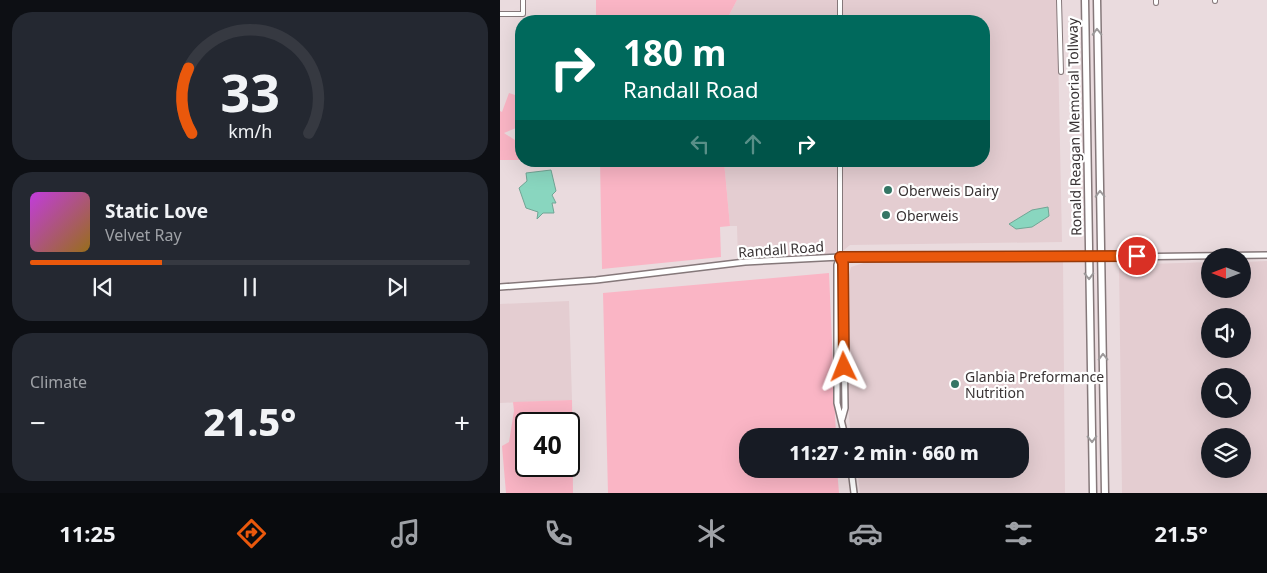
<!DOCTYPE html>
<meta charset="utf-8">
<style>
body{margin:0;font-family:"Noto Sans",sans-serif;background:#242831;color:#f1f3f6;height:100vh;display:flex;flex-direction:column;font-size:19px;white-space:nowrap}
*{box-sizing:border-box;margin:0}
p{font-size:16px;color:#9ea1a6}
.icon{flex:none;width:28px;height:28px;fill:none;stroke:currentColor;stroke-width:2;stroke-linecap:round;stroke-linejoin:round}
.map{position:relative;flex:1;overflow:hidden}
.side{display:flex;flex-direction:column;gap:12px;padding:12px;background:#0d0f14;width:500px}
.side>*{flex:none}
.guide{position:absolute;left:15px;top:15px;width:475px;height:152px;border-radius:20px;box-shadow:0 5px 20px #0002;background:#00695c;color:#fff;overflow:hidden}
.needle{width:32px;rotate:270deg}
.tools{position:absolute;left:701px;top:248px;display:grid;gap:10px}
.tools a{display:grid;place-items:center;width:50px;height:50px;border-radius:50%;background:#171b24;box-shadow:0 5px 20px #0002;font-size:25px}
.speed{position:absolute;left:15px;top:412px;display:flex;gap:10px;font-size:25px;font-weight:700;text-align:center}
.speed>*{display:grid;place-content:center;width:65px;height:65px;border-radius:50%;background:#171b24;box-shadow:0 5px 20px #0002;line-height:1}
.speed .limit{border:2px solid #111;border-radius:8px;background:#fff;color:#111}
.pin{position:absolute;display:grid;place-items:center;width:42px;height:42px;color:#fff;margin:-21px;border:2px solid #fff;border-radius:50%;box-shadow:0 1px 5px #0007}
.me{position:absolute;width:55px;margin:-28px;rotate:358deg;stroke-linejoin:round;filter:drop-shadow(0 0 4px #0008)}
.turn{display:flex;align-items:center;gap:18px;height:105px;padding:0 25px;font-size:22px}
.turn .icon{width:65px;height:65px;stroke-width:2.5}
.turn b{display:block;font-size:35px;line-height:42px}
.lanes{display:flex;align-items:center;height:48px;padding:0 25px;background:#0003;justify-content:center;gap:25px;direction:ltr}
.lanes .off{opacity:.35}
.big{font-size:38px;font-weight:800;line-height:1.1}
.side .widget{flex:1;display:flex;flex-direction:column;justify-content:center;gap:8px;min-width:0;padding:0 18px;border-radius:20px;background:#242831}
.side .dial{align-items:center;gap:0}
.dial svg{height:130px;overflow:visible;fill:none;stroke:#363941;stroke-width:7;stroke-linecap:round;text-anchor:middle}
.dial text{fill:#f1f3f6;stroke:none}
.song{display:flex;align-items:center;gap:15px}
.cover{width:60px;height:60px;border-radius:8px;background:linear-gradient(135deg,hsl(290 70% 55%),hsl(40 70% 35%))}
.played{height:5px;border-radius:2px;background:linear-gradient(90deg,#ea580c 30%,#363941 30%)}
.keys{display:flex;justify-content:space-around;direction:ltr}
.heat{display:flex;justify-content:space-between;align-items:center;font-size:28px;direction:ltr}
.trip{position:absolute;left:239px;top:428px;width:290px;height:50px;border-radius:20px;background:#171b24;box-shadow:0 5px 20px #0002;font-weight:800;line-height:50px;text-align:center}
.menu{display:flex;height:80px;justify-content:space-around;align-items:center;background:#090b0e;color:#9ea1a6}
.menu .icon{width:35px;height:35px}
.menu .active{color:#ea580c}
.menu b{font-size:22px;color:#f1f3f6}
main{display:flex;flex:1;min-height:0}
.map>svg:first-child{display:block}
.built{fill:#e4cdd1;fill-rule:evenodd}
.green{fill:#fab5c5;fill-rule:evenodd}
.water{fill:#89d6bf;stroke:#71a595}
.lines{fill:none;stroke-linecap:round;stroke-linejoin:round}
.street-casing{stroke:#85787a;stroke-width:6}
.secondary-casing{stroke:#85787a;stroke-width:8}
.highway-casing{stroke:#85787a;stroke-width:9}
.street{stroke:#fff;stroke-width:4}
.secondary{stroke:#fff;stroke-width:5}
.highway{stroke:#fff;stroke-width:6}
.secondary-bridge-casing{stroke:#85787a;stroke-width:8;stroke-linecap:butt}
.secondary-bridge{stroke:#fff;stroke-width:5}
.oneway{stroke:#9c999a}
.route-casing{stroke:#983908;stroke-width:12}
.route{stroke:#ea580c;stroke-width:9}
.poi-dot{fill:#357665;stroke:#fff;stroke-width:2}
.labels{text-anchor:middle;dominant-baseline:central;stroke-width:4.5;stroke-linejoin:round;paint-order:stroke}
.street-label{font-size:14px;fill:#393334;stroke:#fff}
.poi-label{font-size:14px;fill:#393334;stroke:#fff;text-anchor:start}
</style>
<main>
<section class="side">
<div class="widget dial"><svg viewBox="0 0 100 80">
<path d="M14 69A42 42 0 1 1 86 69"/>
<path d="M14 69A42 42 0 0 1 12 29" stroke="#ea580c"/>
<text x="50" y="56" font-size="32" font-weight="700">33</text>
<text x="50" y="72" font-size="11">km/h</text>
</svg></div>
<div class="widget">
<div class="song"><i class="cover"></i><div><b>Static Love</b><p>Velvet Ray</p></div></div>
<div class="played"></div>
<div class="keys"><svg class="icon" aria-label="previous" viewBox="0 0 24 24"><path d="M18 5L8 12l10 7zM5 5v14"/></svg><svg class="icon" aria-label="pause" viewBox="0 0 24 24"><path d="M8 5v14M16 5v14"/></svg><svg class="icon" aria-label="next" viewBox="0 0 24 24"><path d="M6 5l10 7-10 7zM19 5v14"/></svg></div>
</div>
<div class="widget"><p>Climate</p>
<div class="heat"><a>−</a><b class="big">21.5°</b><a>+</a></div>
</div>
</section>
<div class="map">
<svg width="767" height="493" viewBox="0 0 767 493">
<rect width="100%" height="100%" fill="#eadbde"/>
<path class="built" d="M237 0H557L562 242 350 245 338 255 238 262 237 226H230L224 161H484V21H226Z
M563 259 565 493H360L357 469H520V436H351L348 408 347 282 351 267 367 262 375 263Z
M767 261V493H622L619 265 710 262V289H742L743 262ZM710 316H742V349H710ZM710 376H742V409H710ZM710 436H742V469H710Z
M69 301 72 400 0 403V304Z"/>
<path class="green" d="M96 0H237L226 21H96Z
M9 93 21 97V126L4 133 21 144V160H0V111L2 112Z
M100 161H224L230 226 220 227 221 257 102 269Z
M329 273 336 436H248V469H337L339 493H108L103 293Z
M72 400 73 493H6L2 446 9 442 14 411 13 402ZM26 424H69V466H26Z"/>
<path class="water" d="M51 170 56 191 52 195 56 203H52L54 213H43L37 219 38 212 26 208 19 188 27 181 26 173Z
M548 207 549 216 532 227 516 229 509 224 532 210Z"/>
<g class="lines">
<g class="street-casing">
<path id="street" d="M559 0 561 72
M656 0V3
M715 0V1
M0 14H23V0
M340 21V0
M340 257V161"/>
</g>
<g class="secondary-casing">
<path id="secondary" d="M340 257 337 265V403L345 436
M340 257 343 263 345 408 342 419
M619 257 767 255
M0 287 96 280 245 262 340 257H572
M351 469 354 493"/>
</g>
<g class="highway-casing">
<path id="highway" d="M585 0 593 493
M597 0 605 493"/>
</g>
<use href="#street" class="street"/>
<use href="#secondary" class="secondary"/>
<use href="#highway" class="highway"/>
<g class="secondary-bridge-casing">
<path id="secondary-bridge" d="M572 257H619"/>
</g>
<use href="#secondary-bridge" class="secondary-bridge"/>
</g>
<defs><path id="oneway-chevron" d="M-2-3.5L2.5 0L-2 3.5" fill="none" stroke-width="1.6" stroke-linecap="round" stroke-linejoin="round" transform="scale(1.25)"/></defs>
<g class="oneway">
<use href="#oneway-chevron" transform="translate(597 32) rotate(-91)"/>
<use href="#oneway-chevron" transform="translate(600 194) rotate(-91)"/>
<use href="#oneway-chevron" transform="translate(589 276) rotate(89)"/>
<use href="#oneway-chevron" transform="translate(603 357) rotate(-91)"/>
<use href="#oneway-chevron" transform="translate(592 439) rotate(89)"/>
</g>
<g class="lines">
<g class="route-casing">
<path id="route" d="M344 367 343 263 340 257 637 256"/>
</g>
<use href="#route" class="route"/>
</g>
<g class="poi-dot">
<circle cx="388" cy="190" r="5"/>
<circle cx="386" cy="215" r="5"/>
<circle cx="455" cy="384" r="5"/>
</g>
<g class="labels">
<g class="street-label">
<text transform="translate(574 127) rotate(-91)">Ronald Reagan Memorial Tollway</text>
<text transform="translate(281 249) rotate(-4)">Randall Road</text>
</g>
<g class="poi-label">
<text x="398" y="190">Oberweis Dairy</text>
<text x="396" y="215">Oberweis</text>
<text x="465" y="376">Glanbia Preformance<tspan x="465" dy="16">Nutrition</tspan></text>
</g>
</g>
</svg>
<div class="tools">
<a><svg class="needle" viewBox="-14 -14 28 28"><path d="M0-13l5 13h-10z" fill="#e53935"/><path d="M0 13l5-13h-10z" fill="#9ea1a6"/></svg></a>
<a><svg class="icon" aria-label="sound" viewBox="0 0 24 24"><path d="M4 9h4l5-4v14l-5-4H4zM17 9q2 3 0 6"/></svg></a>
<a><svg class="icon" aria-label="search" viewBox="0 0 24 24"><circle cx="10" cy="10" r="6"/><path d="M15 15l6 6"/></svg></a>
<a><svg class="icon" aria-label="layers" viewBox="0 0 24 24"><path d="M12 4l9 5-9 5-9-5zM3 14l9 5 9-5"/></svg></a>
</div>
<div class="speed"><div class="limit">40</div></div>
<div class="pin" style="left:637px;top:256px;background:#d93025"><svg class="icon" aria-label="arrive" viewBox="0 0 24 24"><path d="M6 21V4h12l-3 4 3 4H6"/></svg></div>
<svg class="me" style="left:344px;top:367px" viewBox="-20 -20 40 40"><path d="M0-17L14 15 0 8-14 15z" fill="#ea580c" stroke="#fff" stroke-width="4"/></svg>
<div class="trip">11:27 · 2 min · 660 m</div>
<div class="guide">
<div class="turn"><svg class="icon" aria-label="right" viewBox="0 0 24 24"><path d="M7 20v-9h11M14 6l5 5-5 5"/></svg><div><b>180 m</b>Randall Road</div></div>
<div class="lanes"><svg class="icon off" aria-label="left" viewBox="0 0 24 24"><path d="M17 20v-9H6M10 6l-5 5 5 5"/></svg><svg class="icon off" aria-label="ahead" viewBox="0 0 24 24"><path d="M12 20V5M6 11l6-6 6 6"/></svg><svg class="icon" aria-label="right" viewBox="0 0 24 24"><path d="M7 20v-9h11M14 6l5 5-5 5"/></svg></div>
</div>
</div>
</main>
<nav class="menu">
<b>11:25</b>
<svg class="icon active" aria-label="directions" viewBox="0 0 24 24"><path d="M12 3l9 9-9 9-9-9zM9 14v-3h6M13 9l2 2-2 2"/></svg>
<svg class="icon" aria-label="music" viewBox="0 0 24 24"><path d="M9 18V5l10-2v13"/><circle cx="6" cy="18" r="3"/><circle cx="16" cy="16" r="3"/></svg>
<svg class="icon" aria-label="phone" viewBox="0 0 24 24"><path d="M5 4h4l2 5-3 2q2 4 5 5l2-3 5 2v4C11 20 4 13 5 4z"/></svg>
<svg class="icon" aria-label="climate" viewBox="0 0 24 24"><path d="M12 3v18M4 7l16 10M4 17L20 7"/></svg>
<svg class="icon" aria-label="car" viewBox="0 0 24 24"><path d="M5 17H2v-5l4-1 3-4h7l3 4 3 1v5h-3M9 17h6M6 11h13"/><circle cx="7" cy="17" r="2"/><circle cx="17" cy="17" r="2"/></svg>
<svg class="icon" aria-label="filters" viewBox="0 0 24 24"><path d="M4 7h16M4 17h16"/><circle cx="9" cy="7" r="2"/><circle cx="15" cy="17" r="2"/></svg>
<b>21.5°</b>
</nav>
